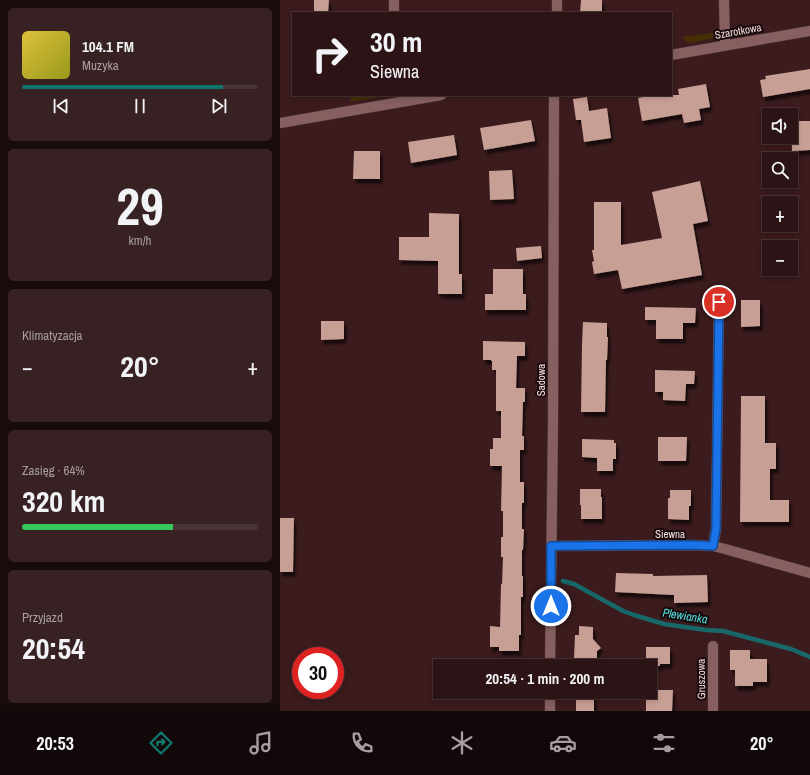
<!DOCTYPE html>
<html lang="pl">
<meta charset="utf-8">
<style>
body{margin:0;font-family:"Archivo Narrow",sans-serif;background:#382123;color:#f1f3f6;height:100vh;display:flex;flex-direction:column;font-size:15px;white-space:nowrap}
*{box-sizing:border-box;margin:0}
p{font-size:13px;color:#a69ea1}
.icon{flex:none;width:22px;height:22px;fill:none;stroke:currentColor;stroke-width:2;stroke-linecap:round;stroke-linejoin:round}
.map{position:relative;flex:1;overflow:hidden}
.drawer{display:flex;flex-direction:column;gap:8px;padding:8px;background:#180b0c;width:280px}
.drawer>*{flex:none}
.hud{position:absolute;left:12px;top:12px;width:380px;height:84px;border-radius:0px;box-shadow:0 2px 6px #0003,0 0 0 1px #483335;background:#2c1416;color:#f1f3f6;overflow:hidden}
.tools{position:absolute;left:482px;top:108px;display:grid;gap:8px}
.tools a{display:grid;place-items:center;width:36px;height:36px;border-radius:0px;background:#2c1416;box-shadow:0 2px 6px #0003,0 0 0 1px #483335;font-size:20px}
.speed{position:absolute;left:12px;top:647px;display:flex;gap:8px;font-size:20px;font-weight:700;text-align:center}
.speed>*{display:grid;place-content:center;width:52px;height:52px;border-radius:50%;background:#2c1416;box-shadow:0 2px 6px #0003,0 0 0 1px #483335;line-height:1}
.speed .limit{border:6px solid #d22;background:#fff;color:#111}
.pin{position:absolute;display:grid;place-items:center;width:34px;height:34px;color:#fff;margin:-17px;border:2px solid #fff;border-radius:50%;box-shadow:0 1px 4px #0007}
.me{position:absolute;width:44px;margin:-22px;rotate:0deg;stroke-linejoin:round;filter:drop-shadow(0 0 3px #0008)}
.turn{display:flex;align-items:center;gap:14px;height:84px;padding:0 12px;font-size:18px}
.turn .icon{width:52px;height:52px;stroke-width:2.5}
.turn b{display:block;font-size:28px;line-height:34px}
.big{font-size:30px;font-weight:700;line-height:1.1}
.drawer .widget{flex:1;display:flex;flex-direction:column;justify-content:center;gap:6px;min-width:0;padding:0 14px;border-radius:6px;background:#382123}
.drawer .dial{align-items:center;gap:0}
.dial b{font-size:52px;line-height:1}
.song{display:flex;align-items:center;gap:12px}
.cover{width:48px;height:48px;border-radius:6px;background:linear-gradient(135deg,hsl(50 70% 55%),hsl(60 70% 35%))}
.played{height:4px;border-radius:2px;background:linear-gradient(90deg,#0f766e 85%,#483335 85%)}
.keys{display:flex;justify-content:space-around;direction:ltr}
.heat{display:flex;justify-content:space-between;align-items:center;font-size:22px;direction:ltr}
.charge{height:6px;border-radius:3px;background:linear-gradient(90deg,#34c759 64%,#483335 0)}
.trip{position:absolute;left:153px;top:659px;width:224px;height:40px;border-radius:0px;background:#2c1416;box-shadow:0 2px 6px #0003,0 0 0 1px #483335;font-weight:700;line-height:40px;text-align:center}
.tab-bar{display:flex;height:64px;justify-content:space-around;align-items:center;background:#120809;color:#a69ea1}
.tab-bar .icon{width:28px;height:28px}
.tab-bar .on{color:#0f766e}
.tab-bar b{font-size:18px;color:#f1f3f6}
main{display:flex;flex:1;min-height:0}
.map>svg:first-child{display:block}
.green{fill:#472f05}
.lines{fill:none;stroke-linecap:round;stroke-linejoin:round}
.stream{stroke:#196869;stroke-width:4.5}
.building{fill:#c89f94;filter:url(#shadow)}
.street-casing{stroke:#53383b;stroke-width:11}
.street{stroke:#866061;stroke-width:10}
.route-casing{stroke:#114b97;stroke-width:10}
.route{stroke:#1a73e8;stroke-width:7}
.labels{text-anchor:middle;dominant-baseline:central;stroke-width:4;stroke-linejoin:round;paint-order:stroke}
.street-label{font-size:11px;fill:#f5dede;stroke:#190a0b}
.water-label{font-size:12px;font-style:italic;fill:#51e1e2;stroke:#190a0b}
</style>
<main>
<section class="drawer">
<div class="widget">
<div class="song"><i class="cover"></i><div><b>104.1 FM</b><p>Muzyka</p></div></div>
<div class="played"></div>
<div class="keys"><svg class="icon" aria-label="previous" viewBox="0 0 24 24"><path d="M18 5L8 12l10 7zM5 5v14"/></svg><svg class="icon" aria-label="pause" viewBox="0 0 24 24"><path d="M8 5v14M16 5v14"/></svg><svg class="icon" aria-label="next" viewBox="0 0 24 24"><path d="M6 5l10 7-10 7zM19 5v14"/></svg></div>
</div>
<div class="widget dial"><b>29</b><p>km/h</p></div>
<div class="widget"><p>Klimatyzacja</p>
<div class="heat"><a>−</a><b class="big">20°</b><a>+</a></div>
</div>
<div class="widget"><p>Zasięg · 64%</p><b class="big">320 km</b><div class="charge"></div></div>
<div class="widget"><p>Przyjazd</p><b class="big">20:54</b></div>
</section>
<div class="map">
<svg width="530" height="711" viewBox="0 0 530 711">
<defs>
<filter id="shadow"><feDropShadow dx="2.5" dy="4.5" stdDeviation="1" flood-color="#0009"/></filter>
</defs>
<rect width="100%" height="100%" fill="#3b1b1d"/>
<path class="green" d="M437 32 433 37 430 39 408 43 402 37Z
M70 95H101L98 97 71 102Z"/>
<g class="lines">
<path class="stream" d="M283 581 294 584 343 611 354 615 384 624 426 630 443 631 511 649 530 657"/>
</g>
<path class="building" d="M34 0H49L48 13H34Z
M301 0H322V13H300Z
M530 69V89L483 97 480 80 486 79 485 76Z
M426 84 430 107 419 109 421 120 404 123 402 114 362 121 358 98 373 95H399L398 89Z
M307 97 309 111 327 108 331 138 304 142 301 120H296L293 99Z
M251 120 255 141 204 150 200 128Z
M511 121H530V150L512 151Z
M174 135 177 155 131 163 128 142Z
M74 151H100V179H73Z
M232 170 234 199 210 200 209 171Z
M420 181 428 221 413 224 422 275 342 289 338 270 314 274 312 262 314 261 312 250H314V202H341V245L382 238 372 192Z
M149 213 179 214V274H182V294H158V261L119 260V237H149Z
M261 246 262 258 237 261 236 248Z
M213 269H243V294H246V310H205V294H213Z
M461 300H480V326L461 327Z
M365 307 416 308 415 323H403V339H376V320H365Z
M41 321H64V339L41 340Z
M303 322 327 323V337H328L327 360H326L325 412H301L302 343Z
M203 341 245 342V356H237L236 388H245V402H243L242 436H244V450H240V482H244V503H242V529H244L243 550H242V576H243V597H241V635H239V651H219V647H210V626L220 627 221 584H222L223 557H221V537H223V511H221L222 466H210V449H213V438H221V411H216V370H212V361H211V360H203Z
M375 370 415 371 414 384H406L405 401 383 400V392H375Z
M461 396H485V443H496V469H490V500H509V522H460Z
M378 437H407L406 461H378Z
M302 439 334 440V443H336V459H333V471H317V458L302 457Z
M300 489H321V497H322V519H301V505H300Z
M390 490H411V506H409V520L388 519V498H390Z
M0 518H14L13 572H0Z
M336 573 373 574V576L427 575 428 602 394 603V595L335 592Z
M299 626 313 627V639L321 648 317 651V660H307L304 663 300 659H294L295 635H299Z
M366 647H390V664H380V666H367V664H366Z
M450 650H470V659H487V682H473V686H455V670H450Z
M370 690H393L392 711H366V692H370Z
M296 692H314V711H296Z"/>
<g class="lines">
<g class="street-casing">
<path id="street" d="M444 0 445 45
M114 13V0
M277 13V0
M391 55 530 31
M0 123 161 95
M271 546 413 545 433 546 445 549 530 573
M433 546 436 529 439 302
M433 646V711
M270 666 273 422 274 95
M270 711V692"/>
</g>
<use href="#street" class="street"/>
</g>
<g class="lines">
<g class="route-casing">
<path id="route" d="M271 606V546L413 545 433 546 436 529 439 302"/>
</g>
<use href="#route" class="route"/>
</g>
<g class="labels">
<g class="street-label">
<text transform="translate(458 31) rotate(-10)">Szarotkowa</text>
<text transform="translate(261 380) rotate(-90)">Sadowa</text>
<text x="390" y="534">Siewna</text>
<text transform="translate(421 679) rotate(-91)">Gruszowa</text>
</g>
<g class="water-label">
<text transform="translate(405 616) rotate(9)">Plewianka</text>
</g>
</g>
</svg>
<div class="tools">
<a><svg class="icon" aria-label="sound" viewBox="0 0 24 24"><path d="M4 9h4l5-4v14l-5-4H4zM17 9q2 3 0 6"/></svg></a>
<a><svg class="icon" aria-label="search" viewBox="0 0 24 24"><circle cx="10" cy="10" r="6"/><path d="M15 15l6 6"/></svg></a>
<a>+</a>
<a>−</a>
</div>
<div class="speed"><div class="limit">30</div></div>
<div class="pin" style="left:439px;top:302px;background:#d93025"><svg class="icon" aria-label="arrive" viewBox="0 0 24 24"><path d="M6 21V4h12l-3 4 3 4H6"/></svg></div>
<svg class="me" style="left:271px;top:606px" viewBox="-20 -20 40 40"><circle r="17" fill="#1a73e8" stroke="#fff" stroke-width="3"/><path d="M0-11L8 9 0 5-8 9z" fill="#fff"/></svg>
<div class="trip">20:54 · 1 min · 200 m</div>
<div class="hud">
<div class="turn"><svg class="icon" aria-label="right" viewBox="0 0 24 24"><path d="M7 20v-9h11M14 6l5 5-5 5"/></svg><div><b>30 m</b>Siewna</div></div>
</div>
</div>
</main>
<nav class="tab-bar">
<b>20:53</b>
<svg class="icon on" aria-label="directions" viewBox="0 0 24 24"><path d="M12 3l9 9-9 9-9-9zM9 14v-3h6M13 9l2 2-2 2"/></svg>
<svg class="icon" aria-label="music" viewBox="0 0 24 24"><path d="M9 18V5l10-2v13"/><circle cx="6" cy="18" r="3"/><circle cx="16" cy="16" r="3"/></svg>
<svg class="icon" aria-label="phone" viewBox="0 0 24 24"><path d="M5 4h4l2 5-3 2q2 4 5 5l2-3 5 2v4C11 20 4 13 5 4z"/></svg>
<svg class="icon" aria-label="climate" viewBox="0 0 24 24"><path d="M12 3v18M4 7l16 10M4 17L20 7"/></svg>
<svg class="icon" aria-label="car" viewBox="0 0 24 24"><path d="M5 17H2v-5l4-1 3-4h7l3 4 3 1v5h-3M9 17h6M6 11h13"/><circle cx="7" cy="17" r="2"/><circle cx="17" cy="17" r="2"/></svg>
<svg class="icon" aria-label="filters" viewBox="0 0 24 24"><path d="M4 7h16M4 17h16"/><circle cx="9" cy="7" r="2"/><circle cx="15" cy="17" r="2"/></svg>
<b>20°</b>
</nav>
